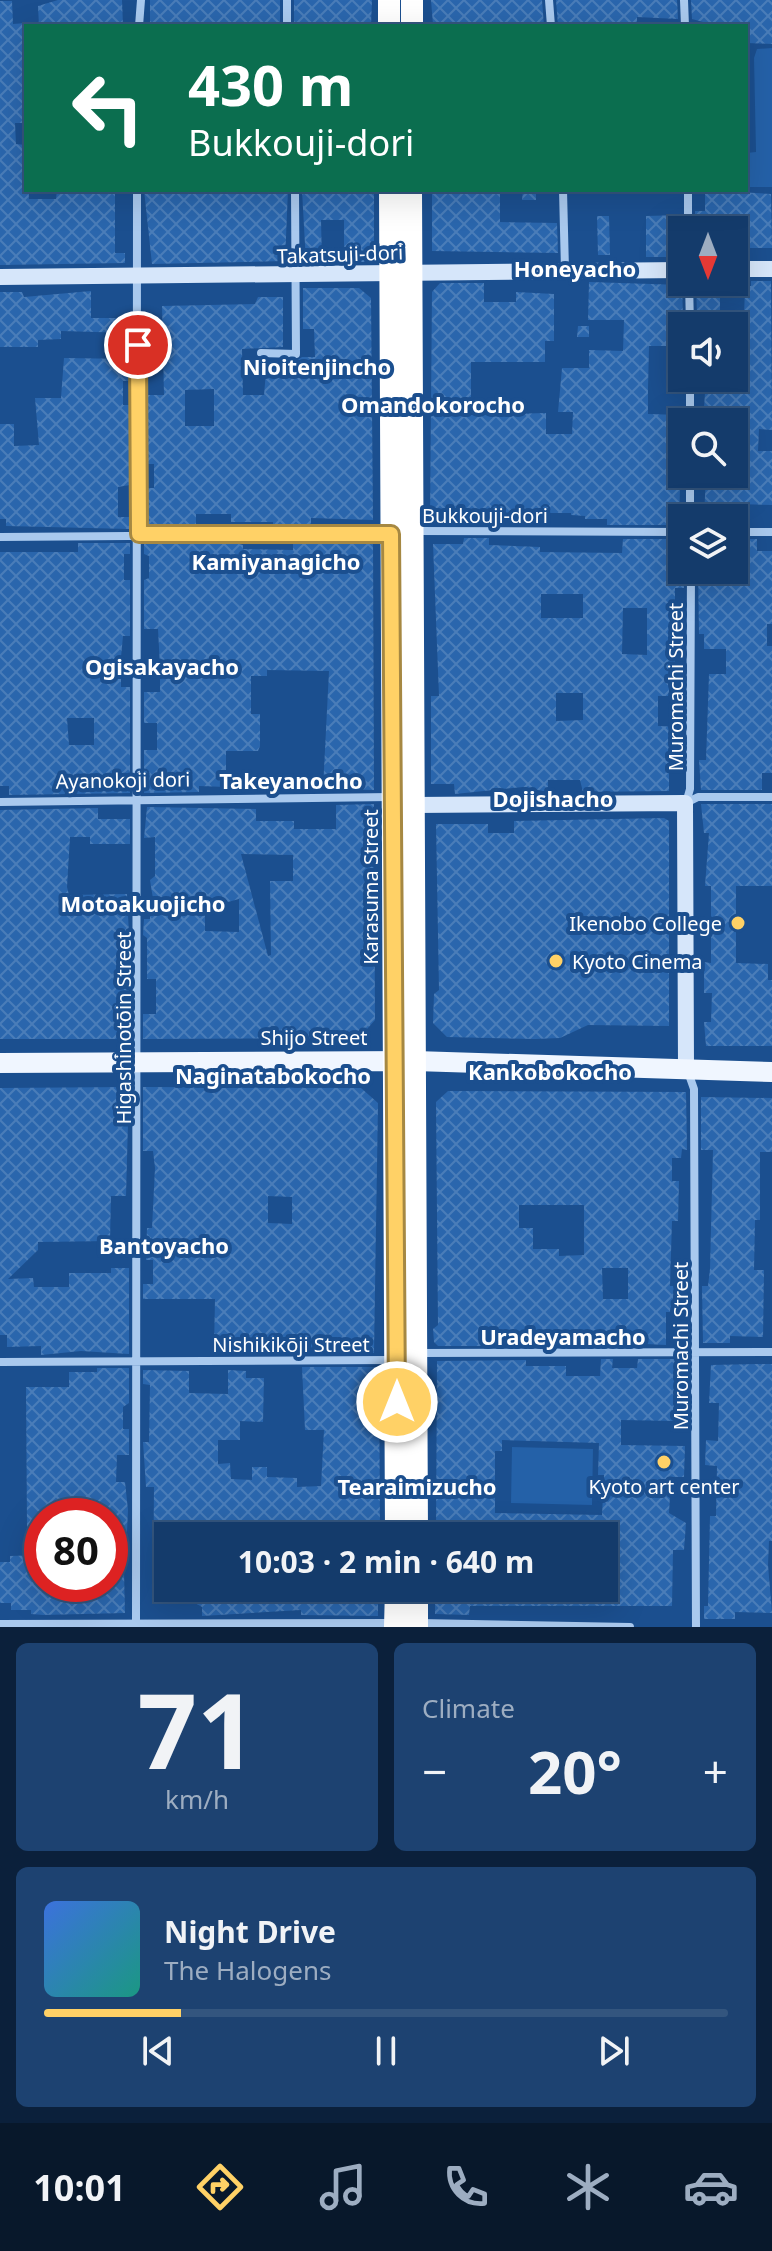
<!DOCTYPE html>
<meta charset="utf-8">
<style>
body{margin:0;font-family:"Noto Sans",sans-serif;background:#1d4271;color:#f1f3f6;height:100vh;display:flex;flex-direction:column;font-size:30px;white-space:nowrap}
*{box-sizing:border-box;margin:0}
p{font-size:26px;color:#9dadc1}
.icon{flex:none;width:44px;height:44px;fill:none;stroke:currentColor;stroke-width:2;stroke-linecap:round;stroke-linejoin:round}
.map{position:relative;height:1627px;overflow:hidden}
.sheet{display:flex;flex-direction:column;gap:16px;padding:16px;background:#0b203b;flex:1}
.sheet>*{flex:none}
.top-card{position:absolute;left:24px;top:24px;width:724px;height:168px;border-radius:0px;box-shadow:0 8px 32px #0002,0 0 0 2px #33557e;background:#0b6e4f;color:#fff;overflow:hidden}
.needle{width:52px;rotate:180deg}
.controls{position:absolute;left:668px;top:216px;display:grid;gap:16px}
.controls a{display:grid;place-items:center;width:80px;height:80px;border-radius:0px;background:#143b6b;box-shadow:0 8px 32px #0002,0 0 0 2px #33557e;font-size:40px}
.speed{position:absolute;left:24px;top:1498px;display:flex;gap:16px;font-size:40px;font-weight:700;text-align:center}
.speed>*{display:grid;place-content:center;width:104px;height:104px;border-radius:50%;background:#143b6b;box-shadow:0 8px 32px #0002,0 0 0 2px #33557e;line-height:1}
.speed .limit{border:12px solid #d22;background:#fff;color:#111}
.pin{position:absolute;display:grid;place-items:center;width:68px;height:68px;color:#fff;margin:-34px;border:4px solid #fff;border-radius:50%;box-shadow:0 2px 8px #0007}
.me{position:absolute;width:88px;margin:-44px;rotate:0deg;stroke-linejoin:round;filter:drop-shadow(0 0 6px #0008)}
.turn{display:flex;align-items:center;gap:28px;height:168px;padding:0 32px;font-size:36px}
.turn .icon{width:104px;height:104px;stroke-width:2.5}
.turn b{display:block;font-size:56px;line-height:68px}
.big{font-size:60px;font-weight:700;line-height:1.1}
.sheet .tile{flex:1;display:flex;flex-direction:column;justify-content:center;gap:12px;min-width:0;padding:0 28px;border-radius:12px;background:#1d4271}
.sheet .dial{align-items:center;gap:0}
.dial b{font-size:104px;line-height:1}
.song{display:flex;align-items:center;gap:24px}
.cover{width:96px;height:96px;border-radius:12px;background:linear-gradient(135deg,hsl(220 70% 55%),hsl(170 70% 35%))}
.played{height:8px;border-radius:4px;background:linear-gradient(90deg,#ffd166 20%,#33557e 20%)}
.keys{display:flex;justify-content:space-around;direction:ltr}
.heat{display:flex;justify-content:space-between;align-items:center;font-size:44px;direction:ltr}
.sheet .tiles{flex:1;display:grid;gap:16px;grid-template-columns:1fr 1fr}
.tile:last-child{grid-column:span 2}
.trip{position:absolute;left:154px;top:1522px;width:464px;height:80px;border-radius:0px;background:#143b6b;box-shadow:0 8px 32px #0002,0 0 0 2px #33557e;font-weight:700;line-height:80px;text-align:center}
.menu{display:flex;height:128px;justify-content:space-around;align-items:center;background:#08182b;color:#9dadc1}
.menu .icon{width:56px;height:56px}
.menu .current{color:#ffd166}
.menu b{font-size:36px;color:#f1f3f6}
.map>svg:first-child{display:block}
.garden{fill:#2461a8}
.building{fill:url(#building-cross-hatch);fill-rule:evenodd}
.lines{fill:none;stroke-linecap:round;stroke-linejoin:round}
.street{stroke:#a9c9ee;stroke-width:8}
.secondary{stroke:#d6e6fa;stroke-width:16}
.primary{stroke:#f0f6ff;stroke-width:20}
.highway{stroke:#fff;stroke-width:22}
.route-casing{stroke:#a68842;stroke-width:20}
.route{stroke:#ffd166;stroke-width:14}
.poi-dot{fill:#ffd166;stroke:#1b4f8f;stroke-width:3}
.labels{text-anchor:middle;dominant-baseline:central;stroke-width:8;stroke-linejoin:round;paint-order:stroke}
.street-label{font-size:20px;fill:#fff;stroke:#1b4f8f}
.poi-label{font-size:20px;fill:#fff;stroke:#1b4f8f;text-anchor:end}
.neighbourhood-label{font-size:22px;font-weight:bold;fill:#fff;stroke:#1b4f8f}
</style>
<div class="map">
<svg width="772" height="1627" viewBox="0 0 772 1627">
<defs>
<pattern id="building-cross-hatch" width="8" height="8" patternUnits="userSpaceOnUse" patternTransform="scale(2)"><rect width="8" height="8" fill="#2a66ad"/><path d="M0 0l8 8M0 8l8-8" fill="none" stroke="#4a7db9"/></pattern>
</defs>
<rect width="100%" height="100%" fill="#1b4f8f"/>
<path class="garden" d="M772 48V187H746V153L756 152 754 58 757 49Z
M512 1447 593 1449 592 1505 511 1503Z"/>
<path class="building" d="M58 0H122L123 26H39L38 6Z
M150 0H280V26H150Z
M294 0H372L371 26H294Z
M431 0H542L544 26 433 25Z
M556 0H677L678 19 637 17V26H558Z
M691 0H772V44L748 43V26H703V22L692 19Z
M0 1H12L13 24 26 23V123H15L16 144 26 145 29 199H56L57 190H115V253H125V263L0 265Z
M144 190H288L285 261 152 264Z
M302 190H374V255H365V262H344V220H321L322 263H306Z
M432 190H500V222L557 223 558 253 432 251Z
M523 190H536V200H522Z
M705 190 771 194 772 248H734V230H695V211H705Z
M681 215 677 257H646V216Z
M597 216H609L610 255H598Z
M751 281H771L772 430 759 429 758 451H772V505L735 504V518H704L706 474H734V422H703L706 378H734V317H744L745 286H751Z
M589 282 682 285 683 316H675V346H649L648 388V414L682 415 679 525H607V519H585V516L571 515V513H546V524H527V520H499L489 521V524L430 522 432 292 440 283H484V302H516V292L554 294V341H545V362H471V415L546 413V434H572L573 412H558L562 368H589V350L623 351 624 320H588Z
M696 283H709V295H720V326H701V316H697Z
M303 288H359L371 298 373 520 311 518V528H273V522H231V514H196V528L144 529 145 488H154V464H144V405L146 395H164L162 306 255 304 258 297H283V347L242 349 243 395H264L267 360 296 361 302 357H315L314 329H303ZM214 389V426H185V390Z
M91 291V318H130V333L61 331V339L38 340V347H0V292H22L24 297Z
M578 326H589V337H577Z
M64 358 130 359V381H123V405H130V485L118 487V517H130V529L6 526V519H0V424H14V446L39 445 35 398H61Z
M464 538H489V545L540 547V552L622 553 623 539H682L684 588H675V669H669V696H658V726L683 727V738H669V791L583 792 580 780H548V792L523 787 455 794 454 784H431V696H439L433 544H463ZM541 594H583V618H541ZM623 608H647V655L622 654ZM556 693H583V720L556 721Z
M734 539H757V551H772V624H767V646H772V773H762V790H701L699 760H706L709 674H726V649H704V634H699L698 570H734Z
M373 541 374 790 323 789 329 671 267 670V676H251V714H260V746L258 751H226V787L199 786V792L144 793V750H157V723H144V692H160V667L158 629H144V580L149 578V556L144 554V543L231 542 243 545V549L293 550V542Z
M78 543H130V554H124V580H130V636H123L121 657V687H130V793L9 795V786H0V552H78ZM67 718H94V745H69Z
M374 804 375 1020 359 1038 143 1039V1014H156V979H147V938L143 935 144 919H150V905H154L150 880 155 876V837L144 838 147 807 256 809V821H294V829H336V805ZM241 854 293 855V881H270L271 955 268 956ZM239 899V932L205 931V908Z
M701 804H772V886H736V963L768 964V980H772V1046H706L704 1022H711L712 993H704V962L711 963V886H705L709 833H704Z
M98 808V819H130V844H90V837H70L67 887 69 895 127 894 129 935H125V981H129V1039H0V810Z
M664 818 669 821V1026L588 1025 560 1038 535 1039 447 1037 433 1023 434 994 439 990 436 824H488V833H514V821Z
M129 1087 126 1196H111L110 1241 38 1242V1250L8 1279 33 1278 34 1287H69V1273H111V1268H129V1354L81 1351 41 1355V1346L7 1347V1335H0V1088Z
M143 1087 361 1088 378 1103 374 1353 214 1349 215 1299H143V1284H153V1260H146L147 1228H152L155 1168 153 1151H143ZM268 1196 292 1197V1224L268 1223Z
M448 1091 686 1092 687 1150 682 1149 681 1158H672V1181H679L678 1221H672L670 1286H688V1312H666V1345L607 1342V1333L587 1332H563V1342L516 1344V1337L492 1338V1346H438L434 1342 433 1329 438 1325 436 1102ZM519 1205H584V1255L559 1256V1249H533V1228H519ZM602 1268H628V1299H603Z
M701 1097 772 1098V1152H760V1220H755L754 1270H764L763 1337 730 1336V1343H703L702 1286H708L710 1269 713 1150H701Z
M601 1359H613L612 1368H637L638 1359H688V1389H676L675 1421 621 1420V1445L685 1446 684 1477H671L669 1513 686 1523 684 1550H673L672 1606H470L469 1615 435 1614V1588H604L605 1533 495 1530 488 1532V1536H436L437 1361 526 1360V1366H566V1376H600ZM502 1440 599 1443 598 1475H604L602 1515 495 1513V1451H502Z
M757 1364H772V1541H769L768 1565 772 1613 735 1612V1619H704V1606H708L710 1516H716L717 1466 705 1465 706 1440 718 1441 719 1403H709L711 1365Z
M302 1367H379L380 1533 168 1536V1588H292V1593L378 1590V1616L301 1615V1610L202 1616V1607L197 1604H153L154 1487H146L143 1442H149L150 1385 143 1384V1370L189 1371V1393L228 1394V1370L246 1371V1378H264L263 1422 240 1421V1440H218V1464L230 1463 231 1479 252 1480V1467H267V1477L297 1478V1487L321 1486 324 1430H305Z
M97 1368H129V1403L123 1407V1429H129V1455H117L116 1482H125L128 1510 127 1532H123L125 1613 43 1615 31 1614V1610H11V1603H0V1562H10V1556L42 1555V1584H110V1516H41V1528H27L26 1387H69V1372H97Z"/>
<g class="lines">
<path class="street" d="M287 0V26
M549 0 551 26
M684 0 685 26
M139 26 141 0
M563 190 565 270
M688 190V230
M689 282 690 326
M261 353 296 354 295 190
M690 378V422
M690 474V518
M415 531 682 532
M734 532H772
M0 537 389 534
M0 802 391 797
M686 803 690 789 691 570
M686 803 698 797H772
M687 1069 694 1089 696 1627
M417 1353 772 1352
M0 1362 392 1360
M421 1623 630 1627
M0 1624 395 1623
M136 1627 137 190"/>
<path class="secondary" d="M734 269H772
M0 277 682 270
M406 802 415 805 685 803 686 1067"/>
<path class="primary" d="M0 1063 415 1061 772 1072"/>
<path class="highway" d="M389 0V26
M412 26V0
M390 190 396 1536
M411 190 417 1536
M417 1588V1627
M395 1627 396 1588"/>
</g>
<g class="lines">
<g class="route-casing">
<path id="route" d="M138 345 139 534H391L397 1402"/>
</g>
<use href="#route" class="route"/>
</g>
<g class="poi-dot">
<circle cx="738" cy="923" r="8"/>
<circle cx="556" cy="961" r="8"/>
<circle cx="664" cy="1462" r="8"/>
</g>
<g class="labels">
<g class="street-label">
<text transform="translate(340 254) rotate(-2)">Takatsuji-dori</text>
<text x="485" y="515">Bukkouji-dori</text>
<text transform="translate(675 687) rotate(-90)">Muromachi Street</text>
<text transform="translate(123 780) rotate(-1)">Ayanokoji dori</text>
<text transform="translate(370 887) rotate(-90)">Karasuma Street</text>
<text transform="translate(123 1028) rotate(-90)">Higashinotōin Street</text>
<text x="314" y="1037">Shijo Street</text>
<text x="291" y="1344">Nishikikōji Street</text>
<text transform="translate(680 1346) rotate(-90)">Muromachi Street</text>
</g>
<g class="poi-label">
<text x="722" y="923">Ikenobo College</text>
<text x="572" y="961" text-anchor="start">Kyoto Cinema</text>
<text x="664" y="1486" text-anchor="middle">Kyoto art center</text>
</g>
<g class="neighbourhood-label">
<text x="575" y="268">Honeyacho</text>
<text x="317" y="366">Nioitenjincho</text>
<text x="433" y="404">Omandokorocho</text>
<text x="276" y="561">Kamiyanagicho</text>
<text x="162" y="666">Ogisakayacho</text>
<text x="291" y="780">Takeyanocho</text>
<text x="553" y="798">Dojishacho</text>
<text x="143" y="903">Motoakuojicho</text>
<text x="550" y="1071">Kankobokocho</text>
<text x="273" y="1075">Naginatabokocho</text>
<text x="164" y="1245">Bantoyacho</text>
<text x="563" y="1336">Uradeyamacho</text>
<text x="417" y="1486">Tearaimizucho</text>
</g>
</g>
</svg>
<div class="controls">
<a><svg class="needle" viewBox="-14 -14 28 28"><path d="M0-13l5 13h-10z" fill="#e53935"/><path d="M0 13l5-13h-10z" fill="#9dadc1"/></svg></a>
<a><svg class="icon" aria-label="sound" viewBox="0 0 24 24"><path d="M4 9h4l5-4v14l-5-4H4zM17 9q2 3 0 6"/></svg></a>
<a><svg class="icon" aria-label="search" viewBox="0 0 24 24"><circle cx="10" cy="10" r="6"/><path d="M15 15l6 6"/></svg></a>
<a><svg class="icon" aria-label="layers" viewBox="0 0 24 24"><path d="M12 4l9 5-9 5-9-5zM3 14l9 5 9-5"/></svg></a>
</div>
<div class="speed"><div class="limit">80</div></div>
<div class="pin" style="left:138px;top:345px;background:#d93025"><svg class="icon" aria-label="arrive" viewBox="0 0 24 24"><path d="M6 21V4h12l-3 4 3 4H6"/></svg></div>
<svg class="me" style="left:397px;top:1402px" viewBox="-20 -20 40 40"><circle r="17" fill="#ffd166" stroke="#fff" stroke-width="3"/><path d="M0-11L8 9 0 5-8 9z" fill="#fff"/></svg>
<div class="trip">10:03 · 2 min · 640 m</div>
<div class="top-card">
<div class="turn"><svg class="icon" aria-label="left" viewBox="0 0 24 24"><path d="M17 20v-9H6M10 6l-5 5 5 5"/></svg><div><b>430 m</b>Bukkouji-dori</div></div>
</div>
</div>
<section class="sheet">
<div class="tiles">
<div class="tile dial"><b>71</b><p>km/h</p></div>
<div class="tile"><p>Climate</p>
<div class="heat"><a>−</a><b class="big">20°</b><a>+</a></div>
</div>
<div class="tile">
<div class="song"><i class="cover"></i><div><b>Night Drive</b><p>The Halogens</p></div></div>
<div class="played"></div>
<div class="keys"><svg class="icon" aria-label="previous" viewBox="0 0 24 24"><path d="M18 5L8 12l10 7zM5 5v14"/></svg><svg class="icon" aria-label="pause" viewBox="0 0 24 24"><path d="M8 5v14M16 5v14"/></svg><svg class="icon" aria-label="next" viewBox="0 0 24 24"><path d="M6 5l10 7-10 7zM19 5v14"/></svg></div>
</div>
</div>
</section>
<nav class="menu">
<b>10:01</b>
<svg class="icon current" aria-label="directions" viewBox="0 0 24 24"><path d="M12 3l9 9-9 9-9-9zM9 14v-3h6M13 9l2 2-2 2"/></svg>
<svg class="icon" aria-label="music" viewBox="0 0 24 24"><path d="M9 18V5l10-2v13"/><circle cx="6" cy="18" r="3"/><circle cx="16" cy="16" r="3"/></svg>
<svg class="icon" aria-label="phone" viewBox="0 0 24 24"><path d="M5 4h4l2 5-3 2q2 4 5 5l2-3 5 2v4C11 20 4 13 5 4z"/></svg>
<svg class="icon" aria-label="climate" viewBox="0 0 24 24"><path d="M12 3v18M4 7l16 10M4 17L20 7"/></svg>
<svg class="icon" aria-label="car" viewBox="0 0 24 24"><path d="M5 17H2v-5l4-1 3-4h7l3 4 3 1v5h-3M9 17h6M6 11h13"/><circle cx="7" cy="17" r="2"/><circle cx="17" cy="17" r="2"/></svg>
</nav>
